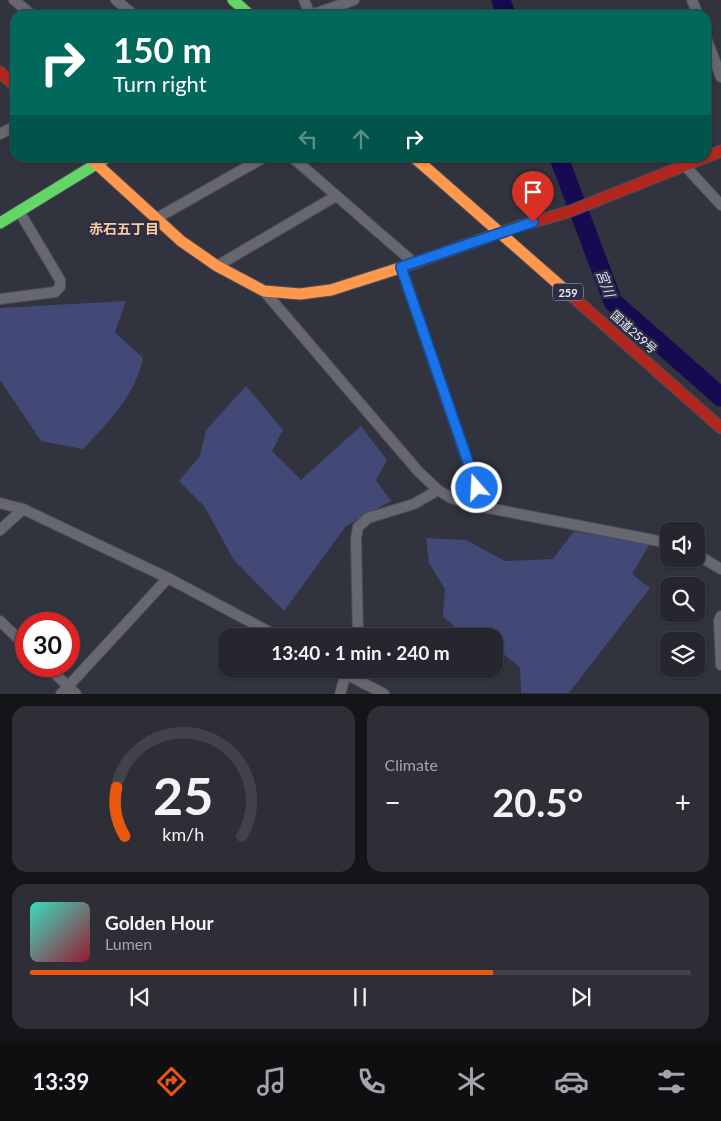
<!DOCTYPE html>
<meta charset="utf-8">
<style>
body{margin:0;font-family:Lato,"Noto Sans JP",sans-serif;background:#2d2e36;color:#f1f3f6;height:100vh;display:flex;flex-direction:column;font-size:19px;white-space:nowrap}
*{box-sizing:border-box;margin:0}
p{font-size:16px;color:#a3a5aa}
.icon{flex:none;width:28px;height:28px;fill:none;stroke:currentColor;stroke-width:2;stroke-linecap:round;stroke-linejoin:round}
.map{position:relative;height:694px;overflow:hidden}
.panel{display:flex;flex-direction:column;gap:12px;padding:12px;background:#141519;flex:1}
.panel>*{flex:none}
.banner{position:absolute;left:10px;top:10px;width:701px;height:152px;border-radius:15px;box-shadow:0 1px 4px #0004,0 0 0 1px #42434a;background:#00695c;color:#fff;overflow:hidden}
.tools{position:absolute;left:660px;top:522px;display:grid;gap:10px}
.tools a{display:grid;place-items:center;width:45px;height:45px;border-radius:10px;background:#25262e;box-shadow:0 1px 4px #0004,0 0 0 1px #42434a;font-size:25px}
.speed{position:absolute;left:15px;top:612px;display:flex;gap:10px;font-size:25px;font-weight:700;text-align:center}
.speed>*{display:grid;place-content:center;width:65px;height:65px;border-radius:50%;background:#25262e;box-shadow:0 1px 4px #0004,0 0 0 1px #42434a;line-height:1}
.speed .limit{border:8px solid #d22;background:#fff;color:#111}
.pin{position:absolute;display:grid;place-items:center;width:42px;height:42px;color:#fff;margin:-51px -21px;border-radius:50% 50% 50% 0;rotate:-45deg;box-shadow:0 0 5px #0007}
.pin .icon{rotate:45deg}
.me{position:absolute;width:55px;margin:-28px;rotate:341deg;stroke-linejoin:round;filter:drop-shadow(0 0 4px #0008)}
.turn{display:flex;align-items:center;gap:18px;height:105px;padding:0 20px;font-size:22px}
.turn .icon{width:65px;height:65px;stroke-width:2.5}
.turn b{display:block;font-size:35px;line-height:42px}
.lanes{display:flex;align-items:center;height:48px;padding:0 20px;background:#0003;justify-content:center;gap:25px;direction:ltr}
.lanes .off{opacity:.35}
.big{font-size:38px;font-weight:700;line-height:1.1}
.panel .tile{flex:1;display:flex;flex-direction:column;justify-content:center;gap:8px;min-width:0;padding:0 18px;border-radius:15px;background:#2d2e36}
.panel .dial{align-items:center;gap:0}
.dial svg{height:130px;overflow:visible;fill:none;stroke:#42434a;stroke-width:7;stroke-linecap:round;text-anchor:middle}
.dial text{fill:#f1f3f6;stroke:none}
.song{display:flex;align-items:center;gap:15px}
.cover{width:60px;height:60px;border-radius:8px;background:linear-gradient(135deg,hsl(170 70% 55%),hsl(350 70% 35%))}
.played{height:5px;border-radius:2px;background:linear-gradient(90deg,#ea580c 70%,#42434a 70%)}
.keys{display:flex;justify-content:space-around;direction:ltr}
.heat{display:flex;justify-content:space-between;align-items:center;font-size:28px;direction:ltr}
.panel .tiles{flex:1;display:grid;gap:12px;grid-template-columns:1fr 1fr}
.tile:last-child{grid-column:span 2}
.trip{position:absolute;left:218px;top:628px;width:285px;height:50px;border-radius:15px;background:#25262e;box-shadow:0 1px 4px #0004,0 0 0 1px #42434a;font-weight:700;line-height:50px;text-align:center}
.tab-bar{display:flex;height:80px;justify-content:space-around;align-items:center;background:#0f0f12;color:#a3a5aa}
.tab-bar .icon{width:35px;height:35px}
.tab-bar .selected{color:#ea580c}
.tab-bar b{font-size:22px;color:#f1f3f6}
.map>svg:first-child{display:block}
.green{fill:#424977}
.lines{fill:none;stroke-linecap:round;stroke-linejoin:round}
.river{stroke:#160a50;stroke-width:19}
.street-casing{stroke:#4d4e58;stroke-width:12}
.fast-casing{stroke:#4d4e58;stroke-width:13}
.slow-casing{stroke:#4d4e58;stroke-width:13}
.jam-casing{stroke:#4d4e58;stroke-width:13}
.street{stroke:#66676f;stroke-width:10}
.fast{stroke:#63d668;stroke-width:11}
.slow{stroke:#ff974d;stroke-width:11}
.jam{stroke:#b3261e;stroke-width:11}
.route-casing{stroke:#114b97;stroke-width:12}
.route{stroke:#1a73e8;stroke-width:9}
.labels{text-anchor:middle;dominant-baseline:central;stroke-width:5;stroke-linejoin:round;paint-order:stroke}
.shield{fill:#2c2f43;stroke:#b2b4c4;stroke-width:1}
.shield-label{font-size:11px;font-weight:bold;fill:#ebedfb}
.street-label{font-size:12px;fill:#ebedfb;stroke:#2c2f43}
.neighbourhood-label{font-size:14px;font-weight:bold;fill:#f9cb9d;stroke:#2c2f43}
.water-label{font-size:14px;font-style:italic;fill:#d6dbf1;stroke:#2c2f43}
</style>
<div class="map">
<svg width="721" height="694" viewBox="0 0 721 694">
<rect width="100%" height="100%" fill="#31333e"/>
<path class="green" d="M126 301 115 332 143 358C136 394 108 423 83 449L41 441 0 380V308Z
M246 386 283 430 272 451 301 480 361 426 387 460 376 480 391 501 346 526 284 611 234 560 204 506 179 481 200 456 206 430Z
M574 531 649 545 632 574 650 588 569 693H521L520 667 494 647V636H464L443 616 445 589 429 563 426 538 466 540 505 561 553 559Z"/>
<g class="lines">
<path class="river" d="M501 0 506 15
M559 158 613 302 721 397"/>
<g class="street-casing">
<path id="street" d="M14 0 32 15
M116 0 134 15
M304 0 310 15
M692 0 698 15
M311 15 354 0
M706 38 721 77
M0 134 15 126
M293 158 414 263
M686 167 721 205
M157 218 263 158
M217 266 336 196
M401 267 483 507
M264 291 418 471 438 490 451 498 483 507 669 543
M0 299 55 292 60 287V280L19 211
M0 503 23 509 168 578 277 636
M0 530 23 509
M696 554 721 569
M721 616 719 621 721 665
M0 621 26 646
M358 636 356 539 358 527 368 518 414 504 438 490
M47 666 76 694
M337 669 384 694
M61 694 168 578
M340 694 347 669"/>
</g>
<g class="fast-casing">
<path id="fast" d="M233 0 250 15
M0 223 106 158"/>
</g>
<g class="slow-casing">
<path id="slow" d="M90 158 181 241 217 266 264 291 300 294 331 290 403 267
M415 158 565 290"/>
</g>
<g class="jam-casing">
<path id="jam" d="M0 72 15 86
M403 267 516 227 568 212 721 151
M565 290 721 428"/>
</g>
<use href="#street" class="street"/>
<use href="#fast" class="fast"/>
<use href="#slow" class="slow"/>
<use href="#jam" class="jam"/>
</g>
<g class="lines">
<g class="route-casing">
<path id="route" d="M477 488 401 267 533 222"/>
</g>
<use href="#route" class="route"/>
</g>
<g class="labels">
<rect class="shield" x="553" y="283.5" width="30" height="17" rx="4"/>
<g class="shield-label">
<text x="568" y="292">259</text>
</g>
<g class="street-label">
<text transform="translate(634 332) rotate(42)">国道259号</text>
</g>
<g class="neighbourhood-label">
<text x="124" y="228">赤石五丁目</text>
</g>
<g class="water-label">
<text transform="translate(606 283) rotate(69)">宮川</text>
</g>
</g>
</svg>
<div class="tools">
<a><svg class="icon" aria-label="sound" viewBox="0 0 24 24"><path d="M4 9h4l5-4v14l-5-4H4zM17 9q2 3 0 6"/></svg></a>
<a><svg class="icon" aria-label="search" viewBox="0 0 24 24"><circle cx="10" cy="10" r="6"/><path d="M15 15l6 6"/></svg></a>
<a><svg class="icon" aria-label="layers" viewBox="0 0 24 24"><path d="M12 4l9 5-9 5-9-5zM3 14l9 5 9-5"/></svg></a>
</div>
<div class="speed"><div class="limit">30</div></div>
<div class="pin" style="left:533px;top:222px;background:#d93025"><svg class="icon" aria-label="arrive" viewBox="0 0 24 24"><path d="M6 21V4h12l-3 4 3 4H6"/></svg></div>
<svg class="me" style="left:477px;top:488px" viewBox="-20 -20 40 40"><circle r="17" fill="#1a73e8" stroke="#fff" stroke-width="3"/><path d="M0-11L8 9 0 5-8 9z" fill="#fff"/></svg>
<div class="trip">13:40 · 1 min · 240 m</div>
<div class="banner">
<div class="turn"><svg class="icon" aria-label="right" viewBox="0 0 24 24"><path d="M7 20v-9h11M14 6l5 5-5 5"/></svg><div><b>150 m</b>Turn right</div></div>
<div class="lanes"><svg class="icon off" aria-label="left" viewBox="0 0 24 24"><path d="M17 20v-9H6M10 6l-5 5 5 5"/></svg><svg class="icon off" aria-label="ahead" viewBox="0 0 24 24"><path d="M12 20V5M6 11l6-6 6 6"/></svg><svg class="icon" aria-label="right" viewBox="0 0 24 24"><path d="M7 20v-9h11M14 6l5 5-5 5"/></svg></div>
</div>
</div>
<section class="panel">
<div class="tiles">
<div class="tile dial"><svg viewBox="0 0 100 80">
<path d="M14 69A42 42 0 1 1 86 69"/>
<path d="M14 69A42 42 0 0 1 9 39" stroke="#ea580c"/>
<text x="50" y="56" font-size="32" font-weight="700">25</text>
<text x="50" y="72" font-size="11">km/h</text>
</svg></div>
<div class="tile"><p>Climate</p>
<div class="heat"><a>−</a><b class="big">20.5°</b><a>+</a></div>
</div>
<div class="tile">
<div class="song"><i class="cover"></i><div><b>Golden Hour</b><p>Lumen</p></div></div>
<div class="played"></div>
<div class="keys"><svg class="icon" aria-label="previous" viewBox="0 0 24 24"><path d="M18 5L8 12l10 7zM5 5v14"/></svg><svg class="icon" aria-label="pause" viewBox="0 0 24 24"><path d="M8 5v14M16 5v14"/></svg><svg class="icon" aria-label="next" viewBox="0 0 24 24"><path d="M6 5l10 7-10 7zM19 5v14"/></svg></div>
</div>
</div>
</section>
<nav class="tab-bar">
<b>13:39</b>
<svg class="icon selected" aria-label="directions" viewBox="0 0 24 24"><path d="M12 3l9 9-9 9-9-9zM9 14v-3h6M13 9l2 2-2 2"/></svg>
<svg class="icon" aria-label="music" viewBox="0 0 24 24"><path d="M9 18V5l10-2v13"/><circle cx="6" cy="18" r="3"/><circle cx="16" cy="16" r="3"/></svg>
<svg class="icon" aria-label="phone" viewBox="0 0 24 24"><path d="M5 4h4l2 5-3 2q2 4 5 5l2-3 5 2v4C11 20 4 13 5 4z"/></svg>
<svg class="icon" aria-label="climate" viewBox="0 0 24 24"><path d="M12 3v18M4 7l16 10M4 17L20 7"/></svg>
<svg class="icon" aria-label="car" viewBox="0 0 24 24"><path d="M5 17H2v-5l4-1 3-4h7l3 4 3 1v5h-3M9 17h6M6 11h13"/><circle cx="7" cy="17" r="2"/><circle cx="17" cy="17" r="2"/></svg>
<svg class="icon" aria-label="filters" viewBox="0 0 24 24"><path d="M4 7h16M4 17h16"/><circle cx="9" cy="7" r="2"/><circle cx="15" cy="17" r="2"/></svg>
</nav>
